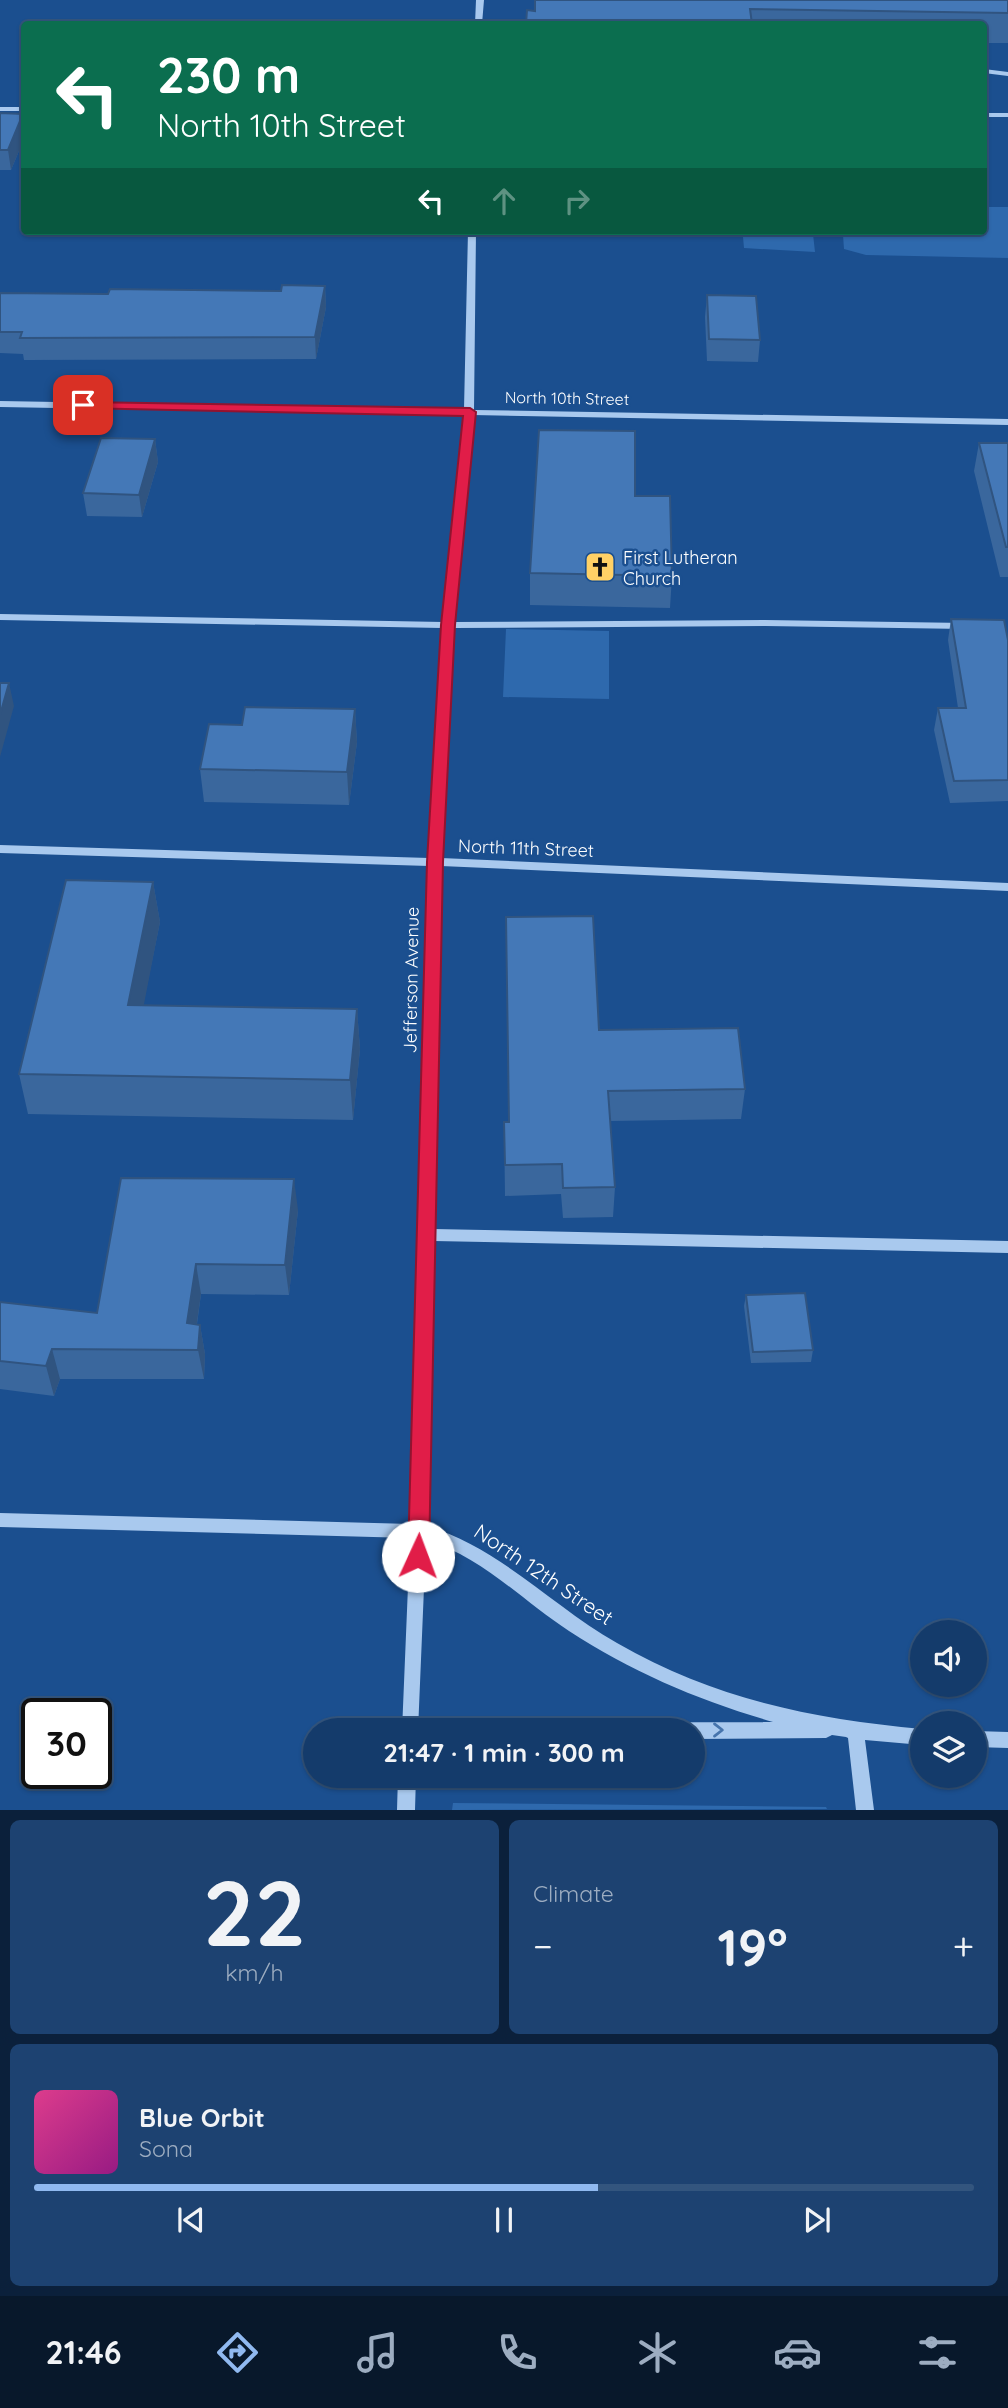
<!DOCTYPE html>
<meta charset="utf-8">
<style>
body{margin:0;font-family:Quicksand,sans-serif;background:#1d4271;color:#f1f3f6;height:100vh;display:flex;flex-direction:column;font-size:26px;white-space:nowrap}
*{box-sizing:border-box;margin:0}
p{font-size:23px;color:#9dadc1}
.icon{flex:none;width:38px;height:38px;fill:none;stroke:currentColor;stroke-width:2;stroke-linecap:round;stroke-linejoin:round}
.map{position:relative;height:1810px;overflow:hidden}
.side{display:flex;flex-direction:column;gap:10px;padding:10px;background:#0b203b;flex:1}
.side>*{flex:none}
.guide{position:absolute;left:21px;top:21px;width:966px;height:214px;border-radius:7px;box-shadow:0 2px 5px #0004,0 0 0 2px #33557e;background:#0b6e4f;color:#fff;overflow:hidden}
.controls{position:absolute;left:910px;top:1620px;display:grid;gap:14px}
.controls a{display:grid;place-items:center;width:77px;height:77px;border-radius:50%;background:#143b6b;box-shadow:0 2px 5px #0004,0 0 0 2px #33557e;font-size:35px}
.speed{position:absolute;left:21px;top:1698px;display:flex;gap:14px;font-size:35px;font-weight:700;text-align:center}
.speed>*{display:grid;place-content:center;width:91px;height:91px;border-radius:50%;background:#143b6b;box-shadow:0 2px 5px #0004,0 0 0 2px #33557e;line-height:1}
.speed .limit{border:4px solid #111;border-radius:10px;background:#fff;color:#111}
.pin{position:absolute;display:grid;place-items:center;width:60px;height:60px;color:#fff;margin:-30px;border-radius:14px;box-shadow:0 4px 10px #0006}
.me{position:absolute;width:77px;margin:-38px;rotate:2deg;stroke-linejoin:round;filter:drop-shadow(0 0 5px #0008)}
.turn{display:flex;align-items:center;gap:24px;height:147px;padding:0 21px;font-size:32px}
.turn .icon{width:91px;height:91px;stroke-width:2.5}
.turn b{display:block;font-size:49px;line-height:60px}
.lanes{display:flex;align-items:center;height:66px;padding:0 21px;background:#0003;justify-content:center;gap:35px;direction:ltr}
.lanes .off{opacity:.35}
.big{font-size:52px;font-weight:800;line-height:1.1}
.side .tile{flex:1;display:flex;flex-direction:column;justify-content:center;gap:10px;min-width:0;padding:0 24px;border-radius:10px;background:#1d4271}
.side .dial{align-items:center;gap:0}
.dial b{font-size:91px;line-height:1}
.song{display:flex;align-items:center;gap:21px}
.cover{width:84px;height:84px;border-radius:10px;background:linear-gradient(135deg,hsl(330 70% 55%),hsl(310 70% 35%))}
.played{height:7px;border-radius:4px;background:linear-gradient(90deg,#90b9f0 60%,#33557e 60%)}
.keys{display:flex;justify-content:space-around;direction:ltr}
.heat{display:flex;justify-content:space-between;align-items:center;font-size:38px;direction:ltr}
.side .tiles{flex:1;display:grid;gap:10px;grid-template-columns:1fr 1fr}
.tile:last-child{grid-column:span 2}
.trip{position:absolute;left:303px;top:1718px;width:402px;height:70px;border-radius:35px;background:#143b6b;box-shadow:0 2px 5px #0004,0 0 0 2px #33557e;font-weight:800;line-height:70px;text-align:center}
.tabs{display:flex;height:112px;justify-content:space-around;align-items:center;background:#08182b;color:#9dadc1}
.tabs .icon{width:49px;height:49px}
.tabs .selected{color:#90b9f0}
.tabs b{font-size:32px;color:#f1f3f6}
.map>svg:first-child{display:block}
.green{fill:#2e69ad}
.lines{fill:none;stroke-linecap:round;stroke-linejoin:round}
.minor{fill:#a9c9ee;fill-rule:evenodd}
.wall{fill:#3a679d}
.shaded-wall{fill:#305480}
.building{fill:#4478b7;stroke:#305480;stroke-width:2}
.oneway{stroke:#4674ac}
.route{fill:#e11d48;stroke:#92132f;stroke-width:2}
.labels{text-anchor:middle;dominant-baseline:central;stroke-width:5;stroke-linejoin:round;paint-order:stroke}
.far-street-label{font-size:16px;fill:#fff;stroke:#1b4f8f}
.poi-label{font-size:18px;fill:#fff;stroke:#1b4f8f;text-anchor:start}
.street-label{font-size:18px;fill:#fff;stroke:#1b4f8f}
.near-street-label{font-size:21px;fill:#fff;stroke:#1b4f8f}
</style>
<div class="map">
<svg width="1008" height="1810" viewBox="0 0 1008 1810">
<rect width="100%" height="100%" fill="#1b4f8f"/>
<path class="green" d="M984 207H1008V258L866 255 844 249 843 235 813 234 815 252 744 248 743 237 686 231H984Z
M506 629 609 631V699L503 697Z
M453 1803 826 1807 827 1809 452 1810Z"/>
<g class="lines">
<path class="minor" d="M476 0H484L482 24H475Z
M984 69 1008 72V76L984 73Z
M0 107H24V111H0Z
M984 113H1008V117H984Z
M468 231H476L474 410 1008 419V425L473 415 454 622 765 620 966 623 971 626 966 629 765 626 453 628 441 858 1008 883V891L441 866 434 1229 1008 1241V1253L434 1241 427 1526C500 1548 552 1606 617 1643 714 1699 812 1719 922 1729V1745L865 1740 874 1810H856L848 1738 846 1737 832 1735 826 1738 693 1739V1731H495L497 1725 503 1723 773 1722C700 1701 632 1672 569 1631 521 1600 483 1557 426 1540L418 1731H402L410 1538 0 1527V1513L411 1524 415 1430 429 866 0 853V845L429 858 442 628 0 620V614L443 622 464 415 0 407V401L464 409Z
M975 1731 1008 1732V1748L975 1747Z
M398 1776H416L415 1810H397Z"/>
</g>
<path class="wall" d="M1008 0V43H984V24H526L535 11Z
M0 113 23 114 24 139 11 170H0Z
M325 286 326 307 316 359 24 360 23 354 0 353V293L108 294 281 291Z
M707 295 760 340 758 362 707 361 705 317Z
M155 439 158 462 142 517 87 516 83 493Z
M979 443H1008V577H1000L974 471Z
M635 496 672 576 670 608 530 605V573Z
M951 619 1008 640V801L950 803 934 730 938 708H958L948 640Z
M355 709 357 742 349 805 204 802 200 769 242 725Z
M153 882 160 922 143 1005 357 1009 360 1049 353 1120 28 1114 19 1074Z
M599 1030 745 1089 741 1119 610 1121 615 1187 613 1217 563 1218 561 1194 505 1196 504 1122H508Z
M298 1210 289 1295 201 1294 197 1324 200 1325 205 1354 204 1379H60L54 1396 0 1389V1302L97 1313Z
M746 1295 813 1350 811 1362 751 1363 744 1306Z"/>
<path class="shaded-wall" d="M23 114 24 139 11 170 8 150Z
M325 286 326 307 316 359 315 337Z
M155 439 158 462 142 517 139 495Z
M9 683 14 706 0 757V715Z
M355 709 357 742 349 805 347 772Z
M153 882 160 922 136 1045 128 1005Z
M357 1009 360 1049 353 1120 350 1080Z
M294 1179 298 1210 289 1295 285 1265Z
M196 1264 201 1294 193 1350 187 1323Z
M200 1325 205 1354 204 1379 198 1350Z
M52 1349 60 1379 54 1396 46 1366Z"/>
<path class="building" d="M535 0H1008V13L750 9 752 24H526L527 10 535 11Z
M0 113 23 114 8 150H0Z
M282 285 325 286 315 337 20 338 22 332H0V293L108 294 110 289 281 291Z
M707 295 756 296 760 340 709 339Z
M539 430 635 431V496H670L672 576 530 573Z
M101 438 155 439 139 495 83 493Z
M979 443H1008V547H1006Z
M951 619 1004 620 1008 640V780L954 781 938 708H966Z
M0 683H9L0 715Z
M245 707 355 709 347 772 200 769 209 724 242 725Z
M66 880 153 882 128 1005 357 1009 350 1080 19 1074Z
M593 916 599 1030 738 1028 745 1089 608 1091 615 1187 563 1188 562 1164 505 1165 504 1122H509L506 917Z
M121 1178 294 1179 285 1265 196 1264 187 1323 200 1325 198 1350 52 1349 46 1366 0 1361V1302L97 1313Z
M805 1293 813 1350 753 1352 746 1295Z"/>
<defs><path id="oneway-chevron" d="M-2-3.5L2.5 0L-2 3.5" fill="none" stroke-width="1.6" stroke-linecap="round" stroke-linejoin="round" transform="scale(1.75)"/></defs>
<use class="oneway" href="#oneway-chevron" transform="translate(718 1730)"/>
<path class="route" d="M83 402 470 408 476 412 455 625 443 862 429 1556 426 1563 418 1566 411 1563 408 1556 427 862 441 625 463 416 78 408 76 405Z"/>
<defs>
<g id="church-square" transform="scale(1.575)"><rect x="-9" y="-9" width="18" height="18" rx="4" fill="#ffd166" stroke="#1b4f8f"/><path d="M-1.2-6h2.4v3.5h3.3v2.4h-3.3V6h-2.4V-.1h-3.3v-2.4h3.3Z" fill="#111"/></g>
</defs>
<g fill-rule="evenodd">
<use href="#church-square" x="600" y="567"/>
</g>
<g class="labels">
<g class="far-street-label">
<text transform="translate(567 398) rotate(1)">North 10th Street</text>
</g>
<g class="poi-label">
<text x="623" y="557">First Lutheran<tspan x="623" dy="21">Church</tspan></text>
</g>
<g class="street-label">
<text transform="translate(526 848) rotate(2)">North 11th Street</text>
<text transform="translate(411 980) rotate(-89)">Jefferson Avenue</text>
</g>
<g class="near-street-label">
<text transform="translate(544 1574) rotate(34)">North 12th Street</text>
</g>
</g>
</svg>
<div class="controls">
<a><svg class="icon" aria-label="sound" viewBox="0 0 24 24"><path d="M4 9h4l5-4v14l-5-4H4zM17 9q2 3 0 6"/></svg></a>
<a><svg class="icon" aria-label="layers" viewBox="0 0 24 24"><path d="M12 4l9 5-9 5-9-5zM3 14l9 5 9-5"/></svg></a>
</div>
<div class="speed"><div class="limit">30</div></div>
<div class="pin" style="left:83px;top:405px;background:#d93025"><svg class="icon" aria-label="arrive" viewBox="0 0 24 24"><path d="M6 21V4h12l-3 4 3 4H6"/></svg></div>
<svg class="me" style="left:418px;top:1556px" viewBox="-20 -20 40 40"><circle r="19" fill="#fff"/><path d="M0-13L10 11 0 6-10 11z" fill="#e11d48"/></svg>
<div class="trip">21:47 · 1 min · 300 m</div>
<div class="guide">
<div class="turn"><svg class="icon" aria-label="left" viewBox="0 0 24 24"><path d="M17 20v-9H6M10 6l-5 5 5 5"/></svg><div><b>230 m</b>North 10th Street</div></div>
<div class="lanes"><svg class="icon" aria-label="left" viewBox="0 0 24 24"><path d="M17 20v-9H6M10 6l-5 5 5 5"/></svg><svg class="icon off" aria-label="ahead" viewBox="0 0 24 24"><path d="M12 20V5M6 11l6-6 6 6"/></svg><svg class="icon off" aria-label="right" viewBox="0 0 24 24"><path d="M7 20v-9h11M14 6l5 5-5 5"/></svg></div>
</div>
</div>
<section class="side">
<div class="tiles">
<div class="tile dial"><b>22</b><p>km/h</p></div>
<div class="tile"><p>Climate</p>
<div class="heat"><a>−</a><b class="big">19°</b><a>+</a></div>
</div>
<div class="tile">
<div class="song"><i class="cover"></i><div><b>Blue Orbit</b><p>Sona</p></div></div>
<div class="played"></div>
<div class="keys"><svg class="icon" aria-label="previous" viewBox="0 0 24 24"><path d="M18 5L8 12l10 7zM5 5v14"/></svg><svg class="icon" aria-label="pause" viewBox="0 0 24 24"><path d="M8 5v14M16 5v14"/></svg><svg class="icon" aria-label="next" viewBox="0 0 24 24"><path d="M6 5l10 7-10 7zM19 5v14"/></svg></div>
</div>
</div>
</section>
<nav class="tabs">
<b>21:46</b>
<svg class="icon selected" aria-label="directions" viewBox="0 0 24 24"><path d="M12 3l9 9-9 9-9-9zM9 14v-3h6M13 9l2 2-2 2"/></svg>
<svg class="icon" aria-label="music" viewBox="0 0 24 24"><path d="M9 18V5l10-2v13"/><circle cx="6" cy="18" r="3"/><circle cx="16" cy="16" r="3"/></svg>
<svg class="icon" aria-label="phone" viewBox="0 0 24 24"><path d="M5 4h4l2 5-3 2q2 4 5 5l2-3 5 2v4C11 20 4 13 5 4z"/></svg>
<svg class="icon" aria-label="climate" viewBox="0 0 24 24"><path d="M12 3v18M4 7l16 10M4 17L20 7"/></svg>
<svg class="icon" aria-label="car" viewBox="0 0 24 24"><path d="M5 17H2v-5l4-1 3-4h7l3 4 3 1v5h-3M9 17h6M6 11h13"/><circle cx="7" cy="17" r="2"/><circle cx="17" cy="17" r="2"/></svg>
<svg class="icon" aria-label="filters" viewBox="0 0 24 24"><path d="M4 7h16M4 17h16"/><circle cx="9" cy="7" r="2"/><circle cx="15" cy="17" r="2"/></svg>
</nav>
